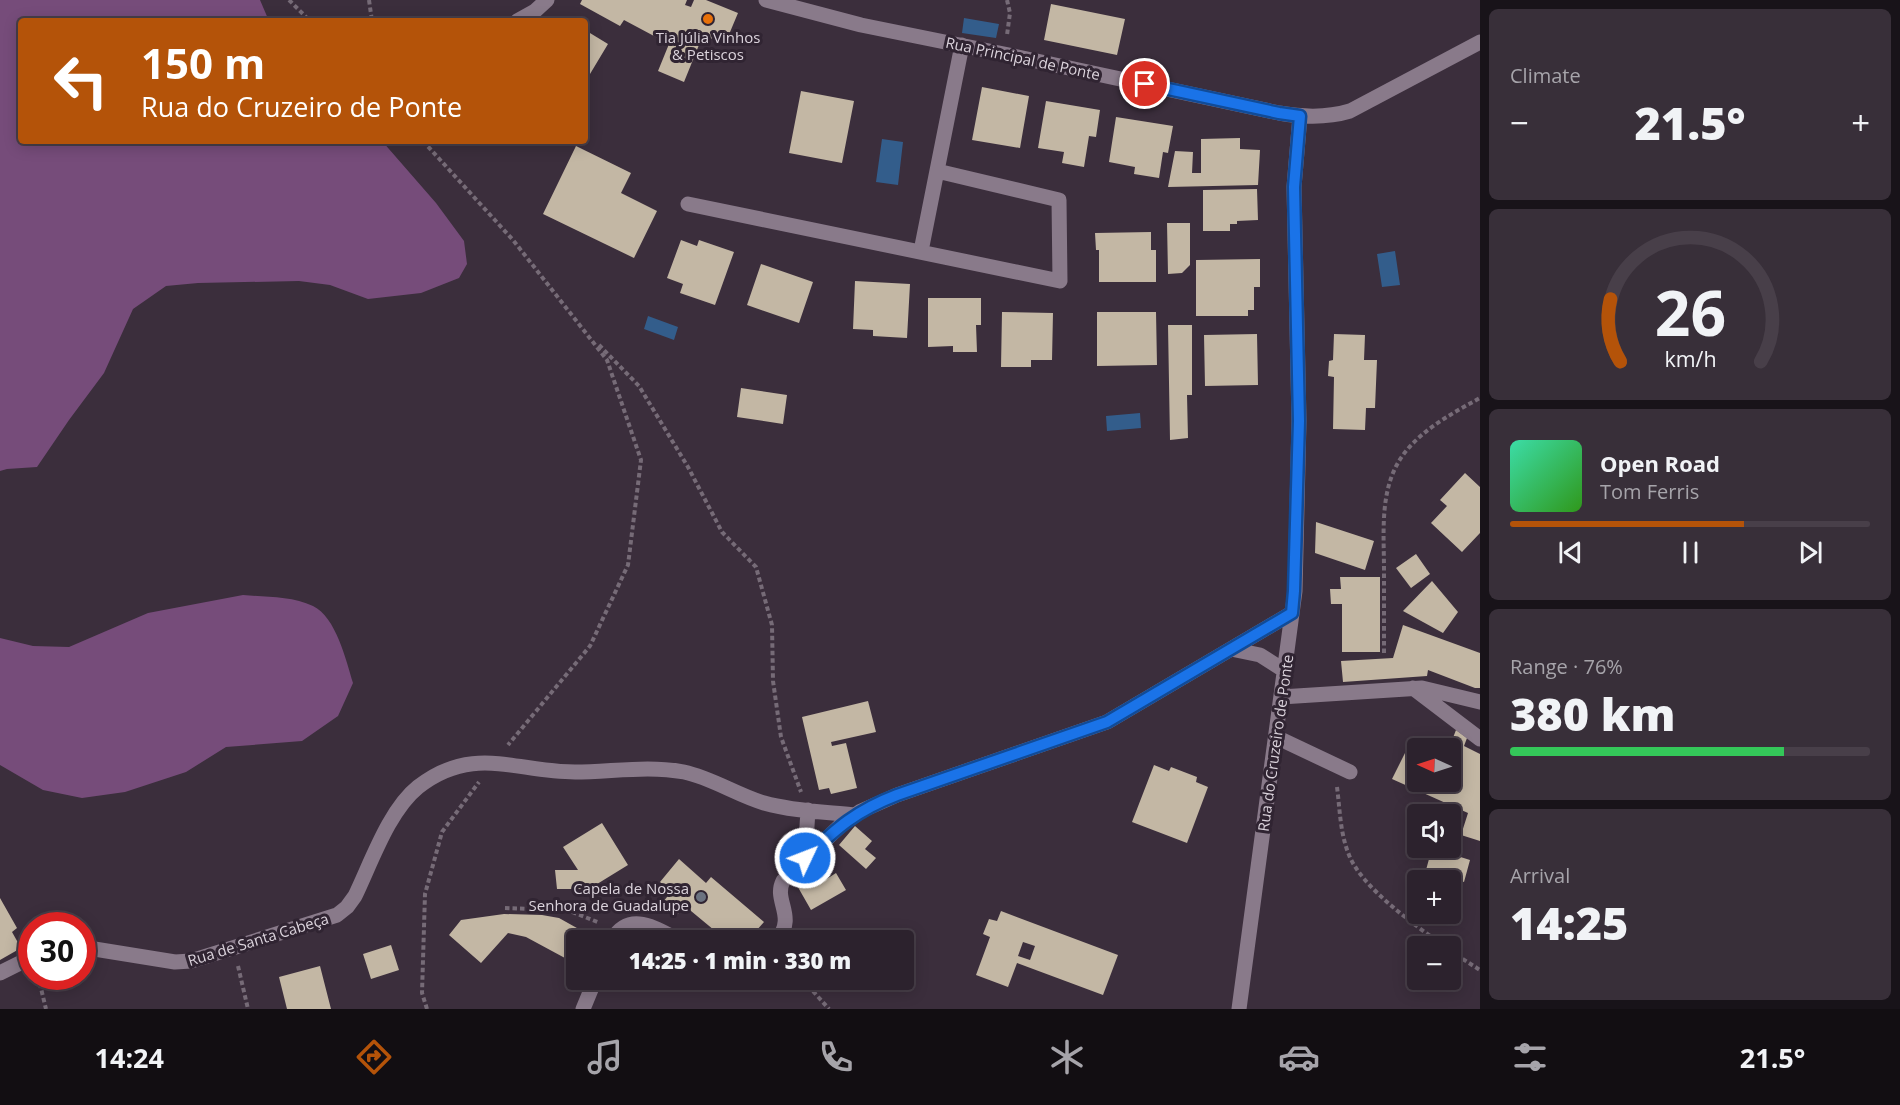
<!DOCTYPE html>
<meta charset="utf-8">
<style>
body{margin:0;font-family:"Open Sans",sans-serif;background:#382f39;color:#f1f3f6;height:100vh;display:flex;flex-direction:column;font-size:22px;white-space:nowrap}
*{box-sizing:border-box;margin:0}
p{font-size:20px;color:#a6a4aa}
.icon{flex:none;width:33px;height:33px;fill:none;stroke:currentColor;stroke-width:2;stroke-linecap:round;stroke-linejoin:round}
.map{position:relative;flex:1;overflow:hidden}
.sheet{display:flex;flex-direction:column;gap:9px;padding:9px;background:#181319;width:420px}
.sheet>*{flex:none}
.guide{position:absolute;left:18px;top:18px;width:570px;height:126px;border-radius:6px;box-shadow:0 3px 15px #0003,0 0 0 2px #483f49;background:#b45309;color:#fff;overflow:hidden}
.needle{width:39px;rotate:273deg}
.tools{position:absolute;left:1407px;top:738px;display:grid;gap:12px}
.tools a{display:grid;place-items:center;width:54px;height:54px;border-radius:6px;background:#2c222d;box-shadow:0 3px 15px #0003,0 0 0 2px #483f49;font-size:30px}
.speed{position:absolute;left:18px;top:912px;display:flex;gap:12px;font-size:30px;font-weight:700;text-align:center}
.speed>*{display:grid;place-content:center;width:78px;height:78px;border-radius:50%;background:#2c222d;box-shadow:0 3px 15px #0003,0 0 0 2px #483f49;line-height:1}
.speed .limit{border:9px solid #d22;background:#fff;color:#111}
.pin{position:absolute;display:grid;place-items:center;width:51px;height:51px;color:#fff;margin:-26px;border:3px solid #fff;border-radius:50%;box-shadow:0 2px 6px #0007}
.me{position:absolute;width:66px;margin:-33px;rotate:47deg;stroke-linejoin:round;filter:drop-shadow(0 0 4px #0008)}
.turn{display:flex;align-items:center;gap:21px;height:126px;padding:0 24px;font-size:27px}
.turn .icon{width:78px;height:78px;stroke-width:2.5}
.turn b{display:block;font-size:42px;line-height:51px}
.big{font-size:45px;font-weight:800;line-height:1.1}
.sheet .tile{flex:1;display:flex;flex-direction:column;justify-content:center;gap:9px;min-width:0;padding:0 21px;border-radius:9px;background:#382f39}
.sheet .dial{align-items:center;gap:0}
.dial svg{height:156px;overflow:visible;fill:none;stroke:#483f49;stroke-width:7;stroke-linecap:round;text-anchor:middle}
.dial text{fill:#f1f3f6;stroke:none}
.song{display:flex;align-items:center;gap:18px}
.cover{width:72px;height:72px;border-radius:9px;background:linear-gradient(135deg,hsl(160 70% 55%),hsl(110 70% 35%))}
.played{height:6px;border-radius:3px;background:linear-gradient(90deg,#b45309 65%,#483f49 65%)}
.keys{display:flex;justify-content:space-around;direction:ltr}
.heat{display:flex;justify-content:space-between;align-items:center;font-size:33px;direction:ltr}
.charge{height:9px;border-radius:4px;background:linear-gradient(90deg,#34c759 76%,#483f49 0)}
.trip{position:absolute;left:566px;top:930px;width:348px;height:60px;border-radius:6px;background:#2c222d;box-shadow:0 3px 15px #0003,0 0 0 2px #483f49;font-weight:800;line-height:60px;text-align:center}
.menu{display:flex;height:96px;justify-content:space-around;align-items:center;background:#120e12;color:#a6a4aa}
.menu .icon{width:42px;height:42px}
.menu .current{color:#b45309}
.menu b{font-size:27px;color:#f1f3f6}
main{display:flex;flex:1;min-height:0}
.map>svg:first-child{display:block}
.forest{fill:#764c7a}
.water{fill:#335d8b}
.building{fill:#c3b7a4;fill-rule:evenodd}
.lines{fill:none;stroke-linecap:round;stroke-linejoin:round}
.path{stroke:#766b77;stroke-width:4;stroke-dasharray:4.5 3;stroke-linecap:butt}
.minor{stroke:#897a8a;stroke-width:15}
.route-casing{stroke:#114b97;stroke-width:15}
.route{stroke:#1a73e8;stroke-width:10}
.food-dot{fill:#e8710a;stroke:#302432;stroke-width:2}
.worship-dot{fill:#6b7280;stroke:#302432;stroke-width:2}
.labels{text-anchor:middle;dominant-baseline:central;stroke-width:6;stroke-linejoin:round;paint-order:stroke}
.poi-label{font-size:15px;fill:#dbd3dc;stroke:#302432}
.street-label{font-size:15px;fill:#dbd3dc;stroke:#302432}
</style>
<main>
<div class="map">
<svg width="1480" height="1009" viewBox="0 0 1480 1009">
<rect width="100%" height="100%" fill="#3b2e3c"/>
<path class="forest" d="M0 0H260L269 21H21V141H382L436 203 464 241 467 264 459 278 421 293 368 299 330 285 299 281 198 283 166 286 133 309 104 373 69 420 37 467 7 469 0 471Z
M243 595C266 597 292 596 313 606 336 617 346 660 353 683L338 716 302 741 226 747 186 772 125 792 82 798 43 790 0 765V638L33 646 69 647 148 613Z"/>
<path class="water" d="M964 18 999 24 996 38 962 33Z
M882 139 903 142 898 185 876 182Z
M1395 251 1400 285 1382 287 1377 254Z
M648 316 678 327 674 340 644 329Z
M1140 413 1141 428 1107 431 1106 416Z"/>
<path class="building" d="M582 0H687L685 5 691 7 694 0H706L738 13 725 44 703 35 684 82 658 71 669 44 624 20 620 26 580 4Z
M1051 4 1125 19 1117 55 1044 40Z
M585 30 608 44 587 79 585 77Z
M982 87 1029 96 1020 148 972 140Z
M801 91 854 101 842 163 789 153Z
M1046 101 1100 110 1096 137 1089 136 1084 167 1062 163 1064 152 1038 148Z
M1116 117 1173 126 1168 153 1163 152 1159 178 1134 174 1135 167 1109 162Z
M1240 138V149L1260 150 1258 185 1168 187 1175 151 1193 152 1192 173H1201V139Z
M576 146 631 173 621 193 657 211 634 258 543 214Z
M1257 189 1258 220 1237 221V224H1230V231H1203V190Z
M1167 223H1190V265L1182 273 1168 274Z
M1151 232V250H1156V282H1099V250H1096L1095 233Z
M681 240 697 246 699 240 734 252 715 305 680 293 683 284 667 278Z
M1260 259V287H1254V310H1248V316H1196V260Z
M761 264 813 282 799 323 747 305Z
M855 281 910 284 907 338 873 336V330L853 329Z
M928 298H981V325H976L977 352H953V346L928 347Z
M1002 312 1053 313 1052 360H1031V367H1001Z
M1097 312H1156L1157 365 1097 366Z
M1168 325H1192V395H1187L1188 438 1170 440Z
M1257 334 1258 385 1205 386 1204 335Z
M1334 334 1365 335 1364 360H1377L1375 408H1366L1365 430 1333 429 1334 377 1328 376 1329 361 1333 360Z
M741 388 787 395 783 424 737 417Z
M1465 473 1480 487V533L1462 552 1431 523 1447 506 1440 500Z
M1316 522 1374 541 1365 570 1315 553Z
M1416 554 1430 574 1411 588 1396 568Z
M1340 577H1380V652H1342V604H1331L1330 589H1341Z
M1432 581 1458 612 1443 633 1403 611Z
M1403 625 1480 653V688H1475L1428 670 1427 676 1343 682 1341 661 1393 658Z
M868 701 876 732 831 742 832 746 846 743 857 788 831 794 829 788 819 790 802 717Z
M1456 730 1467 738 1464 746 1480 754V841L1461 835 1468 813 1392 779 1413 737 1443 748H1418V782H1450V748H1449Z
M1154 765 1169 771 1171 767 1197 777 1196 782 1208 787 1187 843 1132 822Z
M602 823 628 865 589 889H557L555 870H578L563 847Z
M855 826 872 841 865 849 876 858 866 869 839 845Z
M1432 848 1470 860 1464 882 1426 870Z
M679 859 706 883 711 877 764 922 748 940H726L685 906 678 914 663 902 671 892 660 882Z
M818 869 825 880 836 873 846 890 811 910 795 882Z
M0 898 17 928 12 932 21 948 0 960Z
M1001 911 1118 955 1103 995 1017 963 1008 987 976 975 990 937 983 934 989 919 997 921ZM1023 942 1035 946 1030 960 1018 956Z
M504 914 542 915 559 918 593 937 591 940H576V964L526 937 508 933 481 963 449 935 461 920Z
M391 945 399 970 371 979 363 954Z
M320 966 331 1009H287L279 977Z"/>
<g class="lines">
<path class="path" d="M289 0 310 21
M369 0 372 21
M1007 0 1010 13 1007 35
M423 141 513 240 607 360 641 460 628 565 590 646 508 745
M599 345 639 386 688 467 722 532 756 567 772 625 773 681 781 737 801 792
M1384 653C1384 626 1384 598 1384 570 1384 532 1379 488 1403 455 1422 429 1453 413 1480 398
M1337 787C1340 810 1340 833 1349 855 1362 888 1415 925 1444 946
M505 908 567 910 600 923
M1450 951 1480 970
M238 966 248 1009
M38 976 46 1009
M803 980 829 1009
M427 1009 422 993 425 894 442 832 479 782"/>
<path class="minor" d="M766 0 861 25 1004 54 1279 113C1302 117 1327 118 1350 111L1480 42
M517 21 535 11 547 0
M688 204 1060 281 1059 200 937 171
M921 251 962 45
M1231 649 1260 655 1285 671
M1413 688 1480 739
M1281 697 1422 688 1480 702
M1276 737 1350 772
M805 858 808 810
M612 940C630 910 656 929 679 940
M777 940C797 916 773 901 783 881L841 825 861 811 897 795 1107 722 1292 613
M82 947 175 962 191 961 337 915 347 907 355 896C371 863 389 810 418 787 473 744 515 772 575 772 611 772 648 765 684 772 712 778 737 795 764 803 792 811 825 812 854 815
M0 973 32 957
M583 1009 595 980
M1239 1009 1295 591 1299 421 1294 187 1300 116"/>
</g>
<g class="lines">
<g class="route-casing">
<path id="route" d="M805 858C837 828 855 811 897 795L1107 722 1292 613 1294 591 1299 421 1294 187 1300 116 1279 113 1145 84"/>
</g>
<use href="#route" class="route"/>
</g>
<circle class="food-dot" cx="708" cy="19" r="6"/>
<circle class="worship-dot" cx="701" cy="897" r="6"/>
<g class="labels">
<g class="poi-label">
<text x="708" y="37">Tia Júlia Vinhos<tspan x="708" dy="17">&amp; Petiscos</tspan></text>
<text x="689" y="888" text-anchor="end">Capela de Nossa<tspan x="689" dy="17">Senhora de Guadalupe</tspan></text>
</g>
<g class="street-label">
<text transform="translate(1023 58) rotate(12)">Rua Principal de Ponte</text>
<text transform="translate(1275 743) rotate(-82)">Rua do Cruzeiro de Ponte</text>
<text transform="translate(258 939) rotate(-17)">Rua de Santa Cabeça</text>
</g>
</g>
</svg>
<div class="tools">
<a><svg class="needle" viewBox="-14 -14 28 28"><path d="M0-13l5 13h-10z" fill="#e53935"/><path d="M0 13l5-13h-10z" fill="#a6a4aa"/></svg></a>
<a><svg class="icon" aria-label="sound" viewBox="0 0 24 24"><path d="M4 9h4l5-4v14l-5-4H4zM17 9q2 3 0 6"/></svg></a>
<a>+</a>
<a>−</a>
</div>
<div class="speed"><div class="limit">30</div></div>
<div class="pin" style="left:1145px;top:84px;background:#d93025"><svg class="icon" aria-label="arrive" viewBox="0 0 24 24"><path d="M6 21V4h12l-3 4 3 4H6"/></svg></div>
<svg class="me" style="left:805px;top:858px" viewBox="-20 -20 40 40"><circle r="17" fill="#1a73e8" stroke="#fff" stroke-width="3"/><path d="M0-11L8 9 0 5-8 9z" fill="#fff"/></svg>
<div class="trip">14:25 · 1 min · 330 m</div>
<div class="guide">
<div class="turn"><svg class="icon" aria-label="left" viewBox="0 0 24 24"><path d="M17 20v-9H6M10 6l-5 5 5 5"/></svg><div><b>150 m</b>Rua do Cruzeiro de Ponte</div></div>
</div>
</div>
<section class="sheet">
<div class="tile"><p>Climate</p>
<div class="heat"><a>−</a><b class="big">21.5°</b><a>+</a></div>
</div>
<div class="tile dial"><svg viewBox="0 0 100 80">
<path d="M14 69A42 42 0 1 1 86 69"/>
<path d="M14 69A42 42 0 0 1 9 37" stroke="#b45309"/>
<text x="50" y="56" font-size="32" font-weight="700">26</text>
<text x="50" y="72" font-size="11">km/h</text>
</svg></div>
<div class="tile">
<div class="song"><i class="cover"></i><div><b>Open Road</b><p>Tom Ferris</p></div></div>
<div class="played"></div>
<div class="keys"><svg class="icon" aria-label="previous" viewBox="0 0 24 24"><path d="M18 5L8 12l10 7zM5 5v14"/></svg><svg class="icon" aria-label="pause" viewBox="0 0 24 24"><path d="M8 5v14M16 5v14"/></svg><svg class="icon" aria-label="next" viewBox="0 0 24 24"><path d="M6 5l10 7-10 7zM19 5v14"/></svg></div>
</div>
<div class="tile"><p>Range · 76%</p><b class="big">380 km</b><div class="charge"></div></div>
<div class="tile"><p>Arrival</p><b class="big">14:25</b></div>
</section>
</main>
<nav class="menu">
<b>14:24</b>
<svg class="icon current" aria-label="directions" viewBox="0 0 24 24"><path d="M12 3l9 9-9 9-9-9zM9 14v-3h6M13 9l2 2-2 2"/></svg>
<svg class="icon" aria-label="music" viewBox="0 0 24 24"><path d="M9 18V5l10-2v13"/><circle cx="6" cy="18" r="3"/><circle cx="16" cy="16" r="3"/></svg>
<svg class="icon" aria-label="phone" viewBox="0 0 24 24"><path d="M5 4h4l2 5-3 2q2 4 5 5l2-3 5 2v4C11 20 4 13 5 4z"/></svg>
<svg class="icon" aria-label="climate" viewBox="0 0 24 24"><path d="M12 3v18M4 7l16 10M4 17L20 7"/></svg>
<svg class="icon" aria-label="car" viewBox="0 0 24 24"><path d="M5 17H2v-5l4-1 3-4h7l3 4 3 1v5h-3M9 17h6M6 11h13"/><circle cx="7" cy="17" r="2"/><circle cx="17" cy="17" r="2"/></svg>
<svg class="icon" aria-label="filters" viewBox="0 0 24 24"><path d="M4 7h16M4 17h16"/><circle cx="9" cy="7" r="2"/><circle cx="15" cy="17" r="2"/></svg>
<b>21.5°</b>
</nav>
